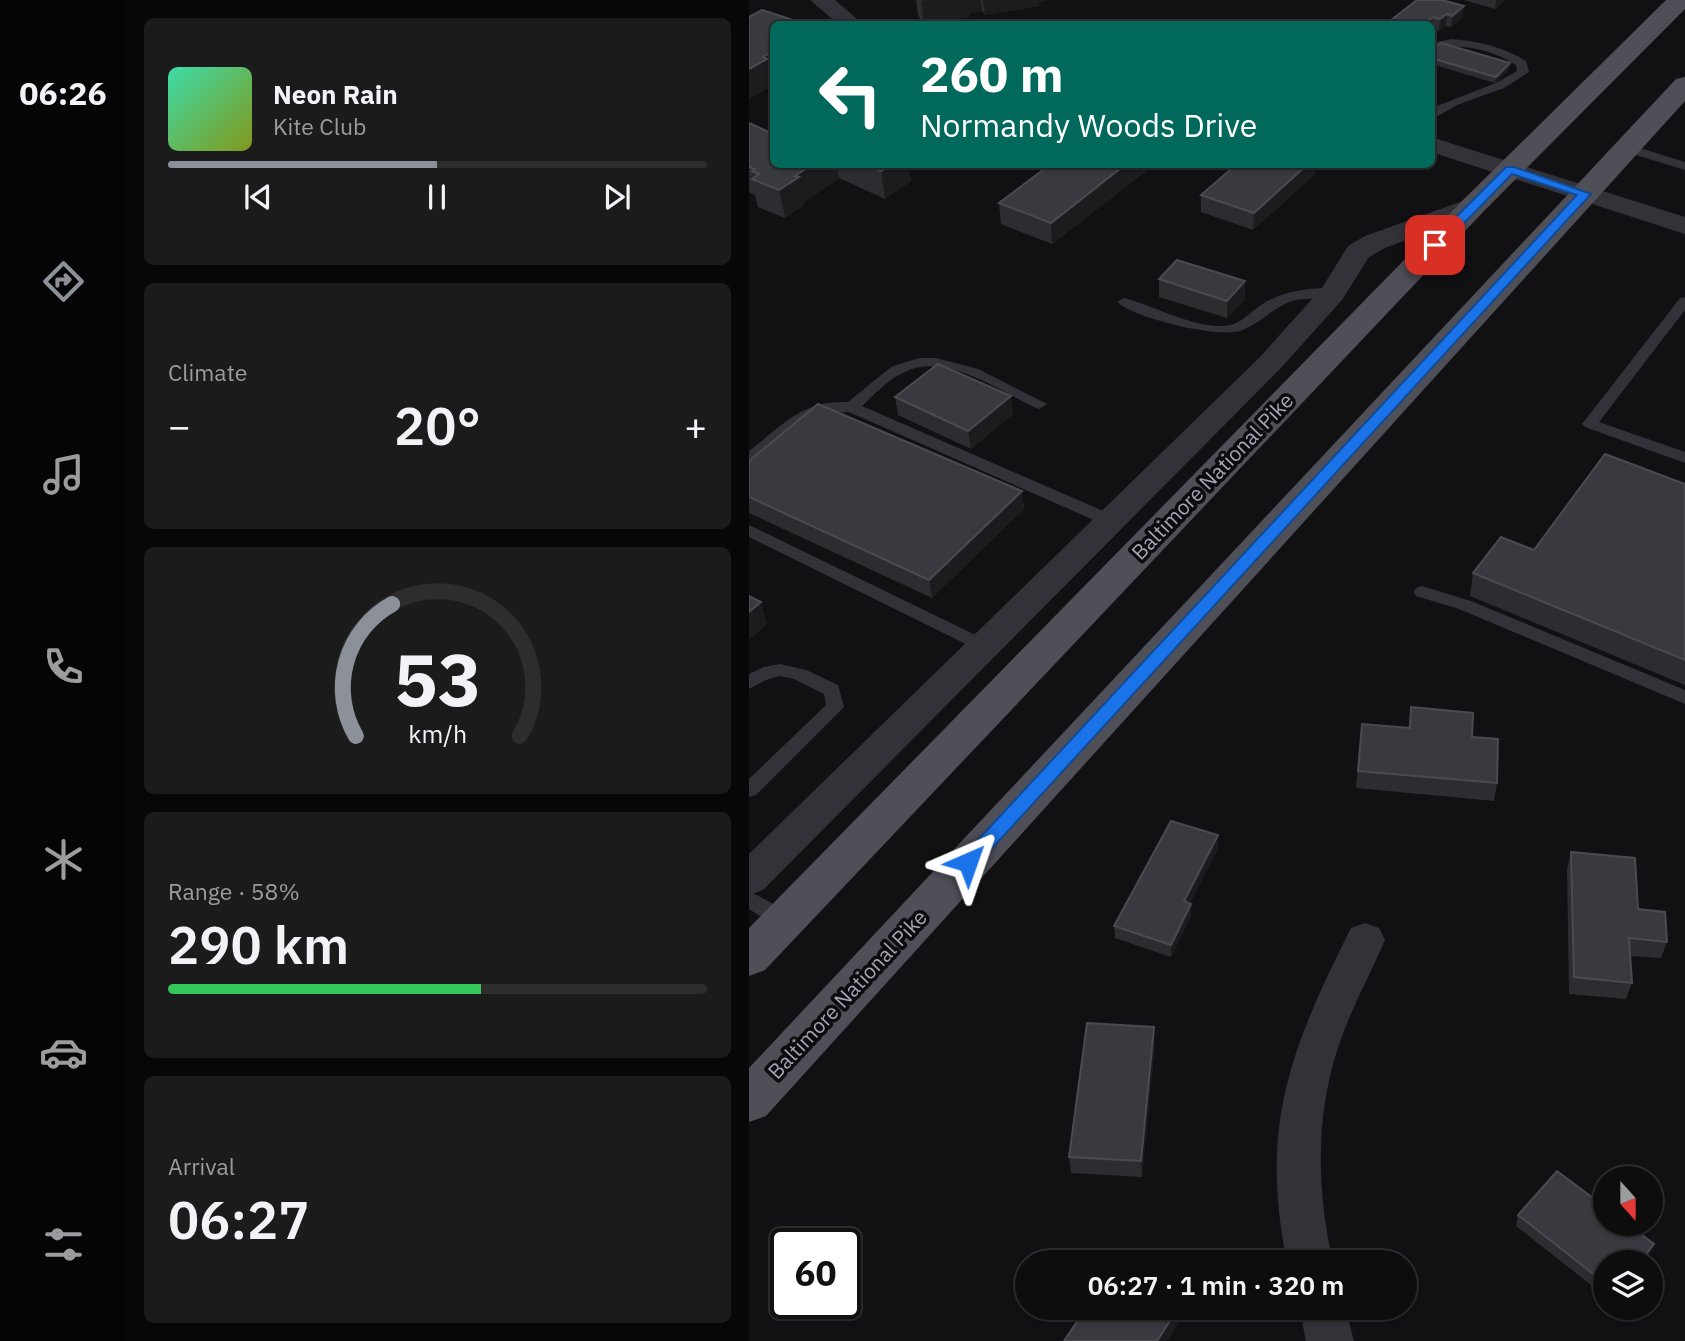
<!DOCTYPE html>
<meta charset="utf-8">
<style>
body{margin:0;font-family:"IBM Plex Sans",sans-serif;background:#1b1b1c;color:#f1f3f6;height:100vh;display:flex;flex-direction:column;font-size:26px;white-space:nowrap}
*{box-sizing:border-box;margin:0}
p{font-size:23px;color:#9a9c9e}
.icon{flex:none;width:38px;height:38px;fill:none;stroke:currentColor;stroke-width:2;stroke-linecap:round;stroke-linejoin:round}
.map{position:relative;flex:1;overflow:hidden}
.side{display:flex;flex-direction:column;gap:18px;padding:18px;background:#070708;width:623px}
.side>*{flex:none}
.banner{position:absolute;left:21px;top:21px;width:665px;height:147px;border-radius:10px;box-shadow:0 2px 5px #0004,0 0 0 2px #2d2d2e;background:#00695c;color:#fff;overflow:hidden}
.needle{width:46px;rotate:159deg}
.buttons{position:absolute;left:844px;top:1166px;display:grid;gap:14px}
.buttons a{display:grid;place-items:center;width:70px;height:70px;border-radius:50%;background:#0d0d0e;box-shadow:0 2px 5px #0004,0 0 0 2px #2d2d2e;font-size:35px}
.speed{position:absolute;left:21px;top:1228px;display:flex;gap:14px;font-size:35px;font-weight:700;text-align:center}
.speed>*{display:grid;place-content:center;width:91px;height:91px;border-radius:50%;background:#0d0d0e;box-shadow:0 2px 5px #0004,0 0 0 2px #2d2d2e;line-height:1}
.speed .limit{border:4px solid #111;border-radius:10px;background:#fff;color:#111}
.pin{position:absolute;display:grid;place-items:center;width:60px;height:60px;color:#fff;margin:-30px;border-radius:14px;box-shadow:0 4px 10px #0006}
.me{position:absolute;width:77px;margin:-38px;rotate:43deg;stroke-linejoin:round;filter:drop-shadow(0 0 5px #0008)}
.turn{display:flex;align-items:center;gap:24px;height:147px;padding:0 35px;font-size:32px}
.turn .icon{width:91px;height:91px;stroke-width:2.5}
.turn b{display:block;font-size:49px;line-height:60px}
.big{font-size:52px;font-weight:600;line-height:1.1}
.side .card{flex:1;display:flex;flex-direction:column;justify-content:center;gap:10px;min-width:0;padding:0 24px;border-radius:10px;background:#1b1b1c}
.side .dial{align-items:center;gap:0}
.dial svg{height:182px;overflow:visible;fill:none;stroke:#2d2d2e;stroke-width:7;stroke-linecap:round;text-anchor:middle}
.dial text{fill:#f1f3f6;stroke:none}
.song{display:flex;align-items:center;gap:21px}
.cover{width:84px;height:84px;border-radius:10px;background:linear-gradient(135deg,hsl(160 70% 55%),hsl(70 70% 35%))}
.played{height:7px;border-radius:4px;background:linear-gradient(90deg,#8c9099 50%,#2d2d2e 50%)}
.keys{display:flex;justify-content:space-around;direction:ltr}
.heat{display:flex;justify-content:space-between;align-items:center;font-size:38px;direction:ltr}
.charge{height:10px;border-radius:5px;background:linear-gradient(90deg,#34c759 58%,#2d2d2e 0)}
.trip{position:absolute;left:266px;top:1250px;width:402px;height:70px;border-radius:35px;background:#0d0d0e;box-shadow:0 2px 5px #0004,0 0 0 2px #2d2d2e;font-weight:600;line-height:70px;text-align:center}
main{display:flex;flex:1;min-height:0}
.dock{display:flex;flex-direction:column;width:126px;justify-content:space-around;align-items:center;background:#050506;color:#9a9c9e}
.dock .icon{width:49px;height:49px}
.dock .active{color:#8c9099}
.dock b{font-size:32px;color:#f1f3f6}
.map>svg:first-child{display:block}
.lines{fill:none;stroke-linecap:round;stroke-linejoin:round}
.service{fill:#323238;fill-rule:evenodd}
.minor{fill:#323238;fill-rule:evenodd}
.primary{fill:#4e4f57;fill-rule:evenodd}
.wall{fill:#2d2d31}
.shaded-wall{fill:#1c1c1f}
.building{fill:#393a3f;stroke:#4a4b51;stroke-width:2}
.route{fill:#1a73e8;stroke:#114b97;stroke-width:2}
.labels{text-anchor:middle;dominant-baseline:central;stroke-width:7;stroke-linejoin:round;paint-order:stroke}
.street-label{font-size:21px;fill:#a2a5b4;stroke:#0c0c0e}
</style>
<main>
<nav class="dock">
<b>06:26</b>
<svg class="icon active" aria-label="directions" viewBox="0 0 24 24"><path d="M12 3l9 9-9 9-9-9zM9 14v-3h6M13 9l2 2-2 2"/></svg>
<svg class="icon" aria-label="music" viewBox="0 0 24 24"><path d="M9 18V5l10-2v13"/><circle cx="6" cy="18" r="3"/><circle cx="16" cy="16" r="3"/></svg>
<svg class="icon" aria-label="phone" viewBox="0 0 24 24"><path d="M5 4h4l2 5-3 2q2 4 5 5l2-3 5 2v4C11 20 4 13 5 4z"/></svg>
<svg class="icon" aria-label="climate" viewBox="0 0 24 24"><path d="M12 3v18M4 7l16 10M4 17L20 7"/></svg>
<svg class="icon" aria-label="car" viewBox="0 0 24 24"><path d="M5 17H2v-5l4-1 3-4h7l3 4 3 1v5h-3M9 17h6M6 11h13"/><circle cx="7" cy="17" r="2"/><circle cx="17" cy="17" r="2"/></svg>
<svg class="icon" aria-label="filters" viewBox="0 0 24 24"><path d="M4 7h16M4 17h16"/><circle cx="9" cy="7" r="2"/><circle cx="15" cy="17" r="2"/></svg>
</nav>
<section class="side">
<div class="card">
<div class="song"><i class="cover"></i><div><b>Neon Rain</b><p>Kite Club</p></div></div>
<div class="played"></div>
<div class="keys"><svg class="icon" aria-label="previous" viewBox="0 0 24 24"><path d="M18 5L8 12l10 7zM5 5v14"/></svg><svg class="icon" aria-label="pause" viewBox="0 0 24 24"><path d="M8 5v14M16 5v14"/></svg><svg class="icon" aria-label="next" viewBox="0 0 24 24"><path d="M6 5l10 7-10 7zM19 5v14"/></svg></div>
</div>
<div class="card"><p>Climate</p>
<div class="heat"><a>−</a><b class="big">20°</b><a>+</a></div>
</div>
<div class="card dial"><svg viewBox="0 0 100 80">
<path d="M14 69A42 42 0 1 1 86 69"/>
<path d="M14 69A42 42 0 0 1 30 11" stroke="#8c9099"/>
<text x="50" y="56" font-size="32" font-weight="700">53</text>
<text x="50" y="72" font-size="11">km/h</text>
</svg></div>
<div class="card"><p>Range · 58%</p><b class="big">290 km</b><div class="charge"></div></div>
<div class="card"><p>Arrival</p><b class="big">06:27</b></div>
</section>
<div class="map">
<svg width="936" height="1341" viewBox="0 0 936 1341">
<rect width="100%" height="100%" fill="#111113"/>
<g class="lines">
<path class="service" d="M703 39C729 41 755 47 777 61L780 72 755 88 708 105 682 120V110L688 106 747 83 768 71 767 65C742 49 711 42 682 50V43Z
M878 144 936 162V170L874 151 872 148Z
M574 288 587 289 589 292C579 301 556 297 543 301 523 308 510 325 491 331 467 338 385 318 368 302L375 298C405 305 454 334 485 324 495 320 503 311 512 305 530 293 552 289 574 288Z
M936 297V310L850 422 936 452V463L836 427 833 424 931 298Z
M170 358H187L229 369 298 404 290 409 285 407C249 390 196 352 156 372 139 379 126 394 113 406L368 517 370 521 368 525H356L100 412 68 414 0 464V451C34 425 53 400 99 402L142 367Z
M0 525 241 642 244 646 235 652 229 650 0 537Z
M673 586 722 601 936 690V704L710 609 667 596 665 592 667 588Z
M31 664 57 670 89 685 95 707 7 795 0 797V779L77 705 75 694 45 679 31 676 17 680 0 689V674L15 667Z
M0 891 43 914 46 920 43 926C29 931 12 916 0 909Z"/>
<path class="minor" d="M61 0H86L114 24H89Z
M682 137 936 217V234L682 152Z
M725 197 734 199 738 205 734 211 636 248 620 257 593 300 531 369 14 890 0 895V854L511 357 573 288 599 246 616 236Z
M616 923 630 928 636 940C622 973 604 1005 592 1039 566 1111 567 1188 584 1262H538C510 1125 542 1048 602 928Z
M550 1307H596L605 1341H557Z"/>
<path class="primary" d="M917 0H936V9L735 211 16 970 0 976V928L715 199Z
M936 77V101L17 1116 0 1122V1068L927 79Z"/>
</g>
<path class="wall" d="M167 0H299L290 2V6L236 15 233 11 221 13V17L212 18V21L192 24H174L169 15Z
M715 0H756L746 9Z
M715 6 713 18 702 27 697 26 690 31 683 29 637 24Z
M682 51 760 69 746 83 682 64Z
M0 123 24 164H165L160 168 162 181 136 199 90 178 55 202V205L36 218 9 207 6 195 0 192Z
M302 164H406L303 244 252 224 250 203Z
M566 174 504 230 452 212V195Z
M410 279 496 281V299L478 318 410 297Z
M146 397 264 414 222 449 149 415Z
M0 461 273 491 275 509 183 598 0 513Z
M936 484V685L721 596 724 573 785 550Z
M662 707 723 737 748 783 745 801 607 788 613 724 659 728Z
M469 848 441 903 442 904V916L422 957 366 938 365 926Z
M822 852 889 909 918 942 912 958 881 956 883 983 877 999 820 994 818 869Z
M406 1043 393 1177 322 1173 320 1157Z
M769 1215 900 1255 895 1262H856V1296L767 1226Z"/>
<path class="shaded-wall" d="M177 0H232L233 11 221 13V17L212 18V21L192 24H175L172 1Z
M234 0H299L290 2V6L236 15Z
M747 0H756L746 9Z
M715 6 713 18 702 27 703 16Z
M698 14 697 26 690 31 691 19Z
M684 17 683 29H682V24H675Z
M24 51V86L0 99V69L14 57Z
M761 63 760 69 746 83 747 77Z
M63 164H88L90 178 55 202V205L36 218 30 190 46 176Z
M142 164H165L160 168 162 181 136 199 132 171Z
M377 164H406L303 244 302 223Z
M559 164H566V174L504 230 505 213Z
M496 281V299L478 318V301Z
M262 396 264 414 222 449 219 431Z
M273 491 275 509 183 598 180 580Z
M12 602 18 624 0 640V612Z
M469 835V848L436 913 435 901Z
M442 904V916L422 957V945Z
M405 1027 406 1043 393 1177 392 1161Z
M905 1244 900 1255 895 1262H891Z
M430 1307H433L434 1317 418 1341H408Z"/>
<path class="building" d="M668 0H693L715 6 703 16 698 14 691 19 684 17 675 24H637Z
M13 10 56 24H24V51L14 57 18 59 0 69V17Z
M692 43 761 63 747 77 682 58V51Z
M0 123 24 134V164H64L46 176 50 177 30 190 3 179 10 174 3 171 6 169 0 167Z
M118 164H142L132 171Z
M302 164H377L302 223 250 203Z
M488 164H559L505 213 452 195Z
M428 260 496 281 478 301 410 279Z
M189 364 262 396 219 431 146 397Z
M69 404 273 491 180 580 0 497V461Z
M856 454 936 484V660L724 573 752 537 785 550Z
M0 596 12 602 0 612Z
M662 707 724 713 723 737 749 739 748 783 609 771 613 724 661 728Z
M422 821 469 835 435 901 442 904 422 945 365 926Z
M822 852 886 858 889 909 916 912 918 942 880 938 883 983 825 977Z
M338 1023 405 1027 392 1161 320 1157Z
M808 1171 856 1207V1223H877L905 1244 891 1262H856V1283L769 1215Z
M338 1307H430L408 1341H315Z"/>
<path class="route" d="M757 167H765L842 194 226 867H213L211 862 213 857 828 195 763 174 691 248H682V242Z"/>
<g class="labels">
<g class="street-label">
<text transform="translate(463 476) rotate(-46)">Baltimore National Pike</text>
<text transform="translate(98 994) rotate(-47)">Baltimore National Pike</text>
</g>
</g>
</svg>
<div class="buttons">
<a><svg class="needle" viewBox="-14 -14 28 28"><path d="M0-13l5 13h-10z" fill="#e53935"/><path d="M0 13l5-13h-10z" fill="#9a9c9e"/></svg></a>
<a><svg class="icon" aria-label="layers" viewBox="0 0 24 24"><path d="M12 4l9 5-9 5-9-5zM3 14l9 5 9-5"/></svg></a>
</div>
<div class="speed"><div class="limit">60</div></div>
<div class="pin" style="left:686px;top:245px;background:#d93025"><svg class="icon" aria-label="arrive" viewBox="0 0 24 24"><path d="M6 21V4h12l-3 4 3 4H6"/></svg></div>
<svg class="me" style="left:219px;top:862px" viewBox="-20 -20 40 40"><path d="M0-17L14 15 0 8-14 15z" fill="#1a73e8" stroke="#fff" stroke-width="4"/></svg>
<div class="trip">06:27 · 1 min · 320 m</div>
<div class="banner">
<div class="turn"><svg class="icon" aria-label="left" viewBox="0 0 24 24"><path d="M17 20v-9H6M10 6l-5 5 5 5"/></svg><div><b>260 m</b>Normandy Woods Drive</div></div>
</div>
</div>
</main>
